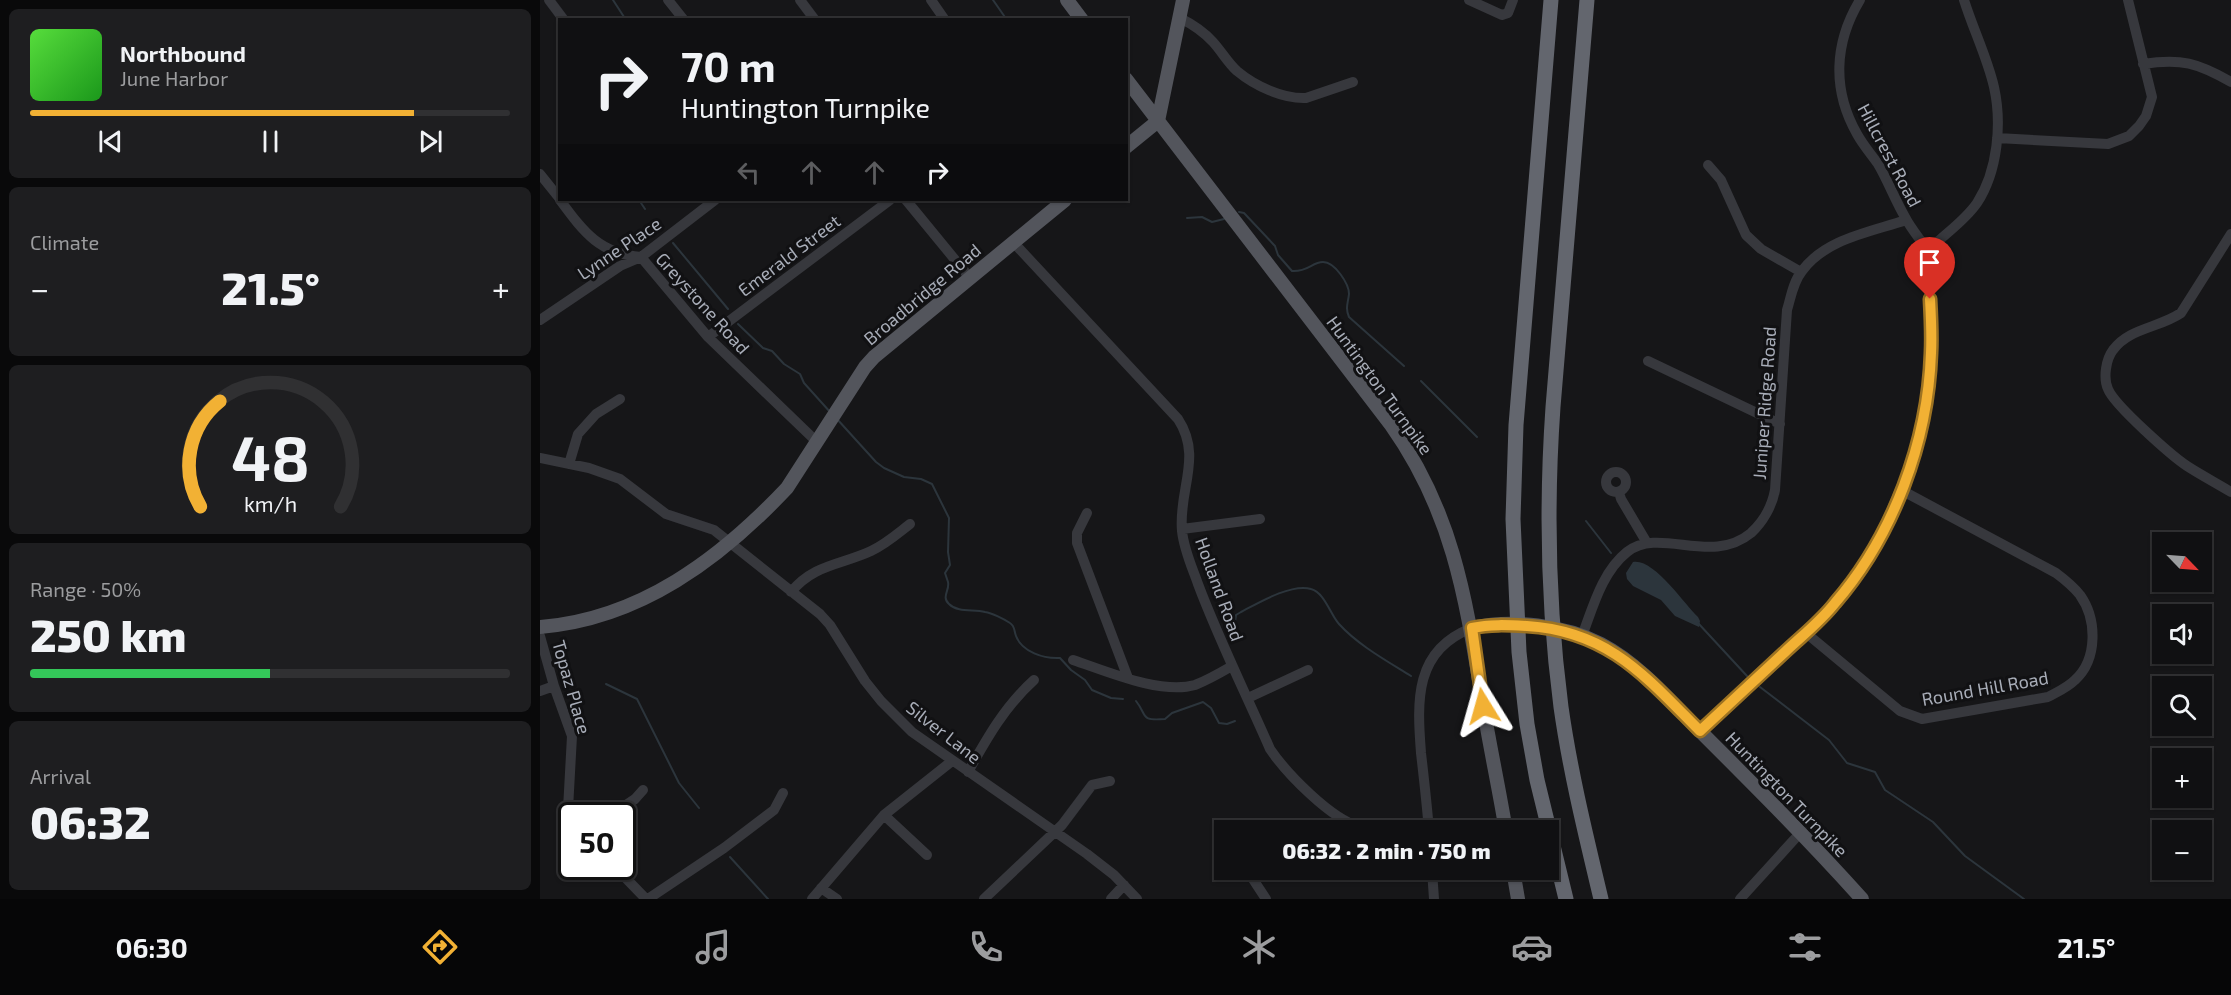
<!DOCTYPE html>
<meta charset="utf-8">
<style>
body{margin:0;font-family:"Exo 2",sans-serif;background:#1e1e20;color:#f1f3f6;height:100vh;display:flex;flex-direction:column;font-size:22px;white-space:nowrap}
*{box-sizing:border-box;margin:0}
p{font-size:20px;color:#9c9d9f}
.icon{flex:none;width:33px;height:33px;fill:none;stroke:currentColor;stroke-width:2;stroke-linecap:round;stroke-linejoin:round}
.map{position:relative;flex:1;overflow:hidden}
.panel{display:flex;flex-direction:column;gap:9px;padding:9px;background:#09090a;width:540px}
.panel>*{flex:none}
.banner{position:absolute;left:18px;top:18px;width:570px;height:183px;border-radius:0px;box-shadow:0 2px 4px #0004,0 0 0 2px #303032;background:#101012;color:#f1f3f6;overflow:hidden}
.needle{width:39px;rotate:115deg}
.buttons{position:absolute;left:1612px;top:532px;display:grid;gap:12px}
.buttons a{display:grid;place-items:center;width:60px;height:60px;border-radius:0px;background:#101012;box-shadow:0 2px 4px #0004,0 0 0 2px #303032;font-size:30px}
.speed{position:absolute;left:18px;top:802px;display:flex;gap:12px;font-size:30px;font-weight:700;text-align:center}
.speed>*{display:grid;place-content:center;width:78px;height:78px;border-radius:50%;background:#101012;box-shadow:0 2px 4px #0004,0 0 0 2px #303032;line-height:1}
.speed .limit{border:3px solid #111;border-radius:9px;background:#fff;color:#111}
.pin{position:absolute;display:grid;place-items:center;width:51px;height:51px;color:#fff;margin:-62px -26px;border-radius:50% 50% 50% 0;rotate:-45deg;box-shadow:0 0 6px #0007}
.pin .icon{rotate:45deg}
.me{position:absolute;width:66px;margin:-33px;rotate:352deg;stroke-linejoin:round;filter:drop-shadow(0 0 4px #0008)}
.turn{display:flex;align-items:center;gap:21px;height:126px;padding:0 24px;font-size:27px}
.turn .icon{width:78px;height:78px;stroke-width:2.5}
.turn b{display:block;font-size:42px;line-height:51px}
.lanes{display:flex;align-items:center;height:57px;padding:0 24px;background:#0003;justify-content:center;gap:30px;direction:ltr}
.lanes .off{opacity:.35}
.big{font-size:45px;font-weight:800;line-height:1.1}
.panel .card{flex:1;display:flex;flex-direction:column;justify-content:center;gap:9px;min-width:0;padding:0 21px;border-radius:9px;background:#1e1e20}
.panel .dial{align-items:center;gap:0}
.dial svg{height:156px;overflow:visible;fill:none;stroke:#303032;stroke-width:7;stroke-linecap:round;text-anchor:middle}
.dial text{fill:#f1f3f6;stroke:none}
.song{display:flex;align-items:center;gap:18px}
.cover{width:72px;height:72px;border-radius:9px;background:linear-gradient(135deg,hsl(110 70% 55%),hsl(120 70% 35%))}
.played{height:6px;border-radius:3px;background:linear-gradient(90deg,#f2b134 80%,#303032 80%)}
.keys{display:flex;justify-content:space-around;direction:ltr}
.heat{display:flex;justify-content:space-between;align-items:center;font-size:33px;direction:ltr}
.charge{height:9px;border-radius:4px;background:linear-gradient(90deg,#34c759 50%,#303032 0)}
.trip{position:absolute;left:674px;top:820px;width:345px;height:60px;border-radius:0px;background:#101012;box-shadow:0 2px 4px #0004,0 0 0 2px #303032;font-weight:800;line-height:60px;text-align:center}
.tabs{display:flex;height:96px;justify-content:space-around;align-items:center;background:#060607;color:#9c9d9f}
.tabs .icon{width:42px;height:42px}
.tabs .current{color:#f2b134}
.tabs b{font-size:27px;color:#f1f3f6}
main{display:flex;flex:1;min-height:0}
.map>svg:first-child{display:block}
.water{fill:#2c353c}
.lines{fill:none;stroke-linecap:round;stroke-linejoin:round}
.stream{stroke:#2c353c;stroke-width:2}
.minor{stroke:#37383d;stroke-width:10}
.major{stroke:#53555c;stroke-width:14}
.highway{stroke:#63666e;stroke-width:15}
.route-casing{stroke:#9d7322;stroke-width:15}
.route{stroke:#f2b134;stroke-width:10}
.labels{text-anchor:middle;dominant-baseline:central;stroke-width:6;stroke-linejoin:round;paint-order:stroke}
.street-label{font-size:18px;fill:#a8adb8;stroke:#111113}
</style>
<main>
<section class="panel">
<div class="card">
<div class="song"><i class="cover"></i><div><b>Northbound</b><p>June Harbor</p></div></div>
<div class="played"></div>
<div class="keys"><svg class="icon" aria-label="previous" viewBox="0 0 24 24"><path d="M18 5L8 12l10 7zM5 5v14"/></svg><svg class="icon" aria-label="pause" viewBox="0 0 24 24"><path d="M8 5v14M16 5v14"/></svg><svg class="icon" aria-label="next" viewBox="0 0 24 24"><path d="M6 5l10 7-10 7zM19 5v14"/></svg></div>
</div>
<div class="card"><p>Climate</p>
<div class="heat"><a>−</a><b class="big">21.5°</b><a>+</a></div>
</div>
<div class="card dial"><svg viewBox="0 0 100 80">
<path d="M14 69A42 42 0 1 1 86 69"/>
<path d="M14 69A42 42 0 0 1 24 15" stroke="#f2b134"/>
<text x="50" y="56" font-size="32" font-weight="700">48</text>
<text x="50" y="72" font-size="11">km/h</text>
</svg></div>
<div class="card"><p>Range · 50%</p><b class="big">250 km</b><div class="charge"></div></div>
<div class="card"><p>Arrival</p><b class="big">06:32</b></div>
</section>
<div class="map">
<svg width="1691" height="899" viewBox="0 0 1691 899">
<rect width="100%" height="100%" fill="#161618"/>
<path class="water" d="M1093 562C1114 558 1144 604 1158 617L1160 621 1159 627 1135 616 1121 600 1093 586 1087 579 1086 573Z"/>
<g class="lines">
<path class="stream" d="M73 0 86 20
M453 0 467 20
M99 200 105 209
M699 212 704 213 735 246 738 255 752 271C768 272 772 262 783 262 795 262 809 284 809 294 808 303 805 308 809 317L864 366
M647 218 662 217 672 222 684 219
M133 243 188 309
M198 324 223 348 232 351 244 364 260 374 264 383 291 413
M881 381 937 437
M297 419 336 462 344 468 364 477 381 479 392 484 409 518 408 552 410 565 405 573C406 576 407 579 408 582 410 590 401 597 409 604 418 613 433 609 445 612 452 613 464 619 470 623 475 626 474 631 476 636 482 652 504 659 520 658L531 670 545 680 552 690 571 698 583 699
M1046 521 1071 553
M695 622 696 615 701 612C718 603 752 583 771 589 785 593 790 614 799 624 818 645 847 661 871 676
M1158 623 1207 676
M66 684 97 699 139 783 159 808
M1220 687 1289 740 1307 763 1335 772 1345 790 1393 822 1425 856 1484 899
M596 701C608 716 599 721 625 719L632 713 663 702 671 708 679 723 687 724 695 721
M190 857 228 899"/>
<path class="minor" d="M9 0 24 20
M128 0 144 20
M260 0 275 20
M391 0 405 20
M929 0 962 15 968 13 973 0
M1320 0C1294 43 1292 90 1317 134 1323 145 1331 154 1338 164 1348 181 1355 200 1365 217 1371 229 1381 240 1388 251
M640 18C652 24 664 32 673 42 682 52 688 63 697 71 715 86 743 99 766 98L813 82
M1603 64C1641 58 1658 63 1691 82
M1457 138 1568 144 1589 136 1599 126 1606 116 1612 97 1588 0
M1168 165 1181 180 1206 235 1221 249 1261 272
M0 174 20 199
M20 200C43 231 59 254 101 257L168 337 277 442
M366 200 430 278
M1691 234 1641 313C1619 328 1589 328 1573 350 1566 359 1563 378 1568 389 1574 405 1632 456 1647 466 1661 475 1676 483 1691 492
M474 243 638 419C663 457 638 490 642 531 644 550 652 567 658 584 679 640 706 694 730 749 747 774 791 819 820 827 839 833 869 829 889 829
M0 320 80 266 101 257 175 200
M168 337 350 200
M1108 361 1240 424
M0 458 49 468 80 479 126 514 174 530 280 614 290 625 325 681 341 701 372 732 547 854 574 875 597 899
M29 464 38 434 56 414 80 399
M1066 482a10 10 0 1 1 20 0a10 10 0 1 1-20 0Z
M1079 492 1081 499 1107 543
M547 513 537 533V543L588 678
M642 529 720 519
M251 592C274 564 301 565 331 551 346 544 357 534 370 524
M1266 633 1360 711 1382 719 1508 697C1517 692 1527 688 1535 680 1558 659 1557 619 1540 595 1533 586 1524 579 1516 573L1361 490
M0 636 14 686 32 736 28 809 32 818
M1042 636C1053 607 1062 572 1087 552 1120 526 1171 566 1211 533 1223 522 1232 506 1235 490L1247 310C1251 297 1253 282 1262 271 1285 239 1331 232 1366 220
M533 660C566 671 621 695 655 685 668 680 680 673 692 666
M0 691 14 686
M708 698 768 670
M1160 731 1282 618 1314 580 1337 544 1370 466 1386 403 1391 352 1388 251C1404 234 1424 222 1437 203 1458 171 1462 123 1454 87 1447 57 1433 29 1424 0
M428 772C447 738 465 706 494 680
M344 815 387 855
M70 816 95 799 103 790
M889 831C887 805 884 779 881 753 877 701 874 650 932 628
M75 867 106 899
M707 870 726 899
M892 870 894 899
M281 888 297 899
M108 899 184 848 234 810 243 793
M272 899 344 815 412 761
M444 899 522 825 552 785 570 781
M571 899 584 885
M1200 899 1261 832"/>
<path class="major" d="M527 0 542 20
M586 79 851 425C914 514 926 600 943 705 950 747 959 789 966 831
M586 147 618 121 643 0
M0 627C100 619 180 559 247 488L325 367 334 357 525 200
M932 628C973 619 1023 625 1061 644 1101 665 1132 703 1163 734 1217 788 1271 842 1322 899
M973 870 978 899"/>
<path class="highway" d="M1011 0 976 425 973 519 979 652 987 724 997 780 1026 899
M1047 0 1013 407C1006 507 1008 607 1021 707 1030 771 1046 836 1061 899"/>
</g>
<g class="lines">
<g class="route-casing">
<path id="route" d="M943 706 932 628C950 624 968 625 987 626 1069 631 1106 677 1160 731 1189 704 1218 677 1246 651 1263 635 1281 621 1295 603 1353 536 1388 442 1391 353 1392 335 1391 317 1390 299"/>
</g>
<use href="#route" class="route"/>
</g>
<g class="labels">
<g class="street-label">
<text transform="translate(1350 155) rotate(62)">Hillcrest Road</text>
<text transform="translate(79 248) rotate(-34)">Lynne Place</text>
<text transform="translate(249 255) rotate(-37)">Emerald Street</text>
<text transform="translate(382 294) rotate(-40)">Broadbridge Road</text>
<text transform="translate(163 303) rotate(48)">Greystone Road</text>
<text transform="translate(840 385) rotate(54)">Huntington Turnpike</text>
<text transform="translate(1224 403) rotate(-86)">Juniper Ridge Road</text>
<text transform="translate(680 589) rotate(70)">Holland Road</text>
<text transform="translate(32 687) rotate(74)">Topaz Place</text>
<text transform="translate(1445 688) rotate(-10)">Round Hill Road</text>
<text transform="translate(404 732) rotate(38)">Silver Lane</text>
<text transform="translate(1247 794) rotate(46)">Huntington Turnpike</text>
</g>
</g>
</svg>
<div class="buttons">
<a><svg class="needle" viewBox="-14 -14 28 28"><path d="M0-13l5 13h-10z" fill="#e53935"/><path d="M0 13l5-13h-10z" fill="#9c9d9f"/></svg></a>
<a><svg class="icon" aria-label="sound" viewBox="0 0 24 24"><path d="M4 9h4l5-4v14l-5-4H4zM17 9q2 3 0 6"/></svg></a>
<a><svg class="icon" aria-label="search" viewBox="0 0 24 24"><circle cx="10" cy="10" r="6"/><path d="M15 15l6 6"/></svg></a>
<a>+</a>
<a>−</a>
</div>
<div class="speed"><div class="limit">50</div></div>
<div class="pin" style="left:1390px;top:299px;background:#d93025"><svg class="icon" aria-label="arrive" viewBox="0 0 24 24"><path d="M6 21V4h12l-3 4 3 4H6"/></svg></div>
<svg class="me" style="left:943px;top:706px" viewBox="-20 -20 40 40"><path d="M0-17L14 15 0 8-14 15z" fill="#f2b134" stroke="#fff" stroke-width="4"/></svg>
<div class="trip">06:32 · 2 min · 750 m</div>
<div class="banner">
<div class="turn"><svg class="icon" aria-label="right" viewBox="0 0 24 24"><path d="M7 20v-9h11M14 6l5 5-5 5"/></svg><div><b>70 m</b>Huntington Turnpike</div></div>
<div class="lanes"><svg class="icon off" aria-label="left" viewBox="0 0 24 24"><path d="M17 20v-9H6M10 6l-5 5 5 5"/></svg><svg class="icon off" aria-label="ahead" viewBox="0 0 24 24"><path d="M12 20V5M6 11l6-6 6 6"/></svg><svg class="icon off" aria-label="ahead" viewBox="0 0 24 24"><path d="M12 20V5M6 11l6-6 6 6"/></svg><svg class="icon" aria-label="right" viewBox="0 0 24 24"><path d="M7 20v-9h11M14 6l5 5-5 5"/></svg></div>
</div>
</div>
</main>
<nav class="tabs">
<b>06:30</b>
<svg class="icon current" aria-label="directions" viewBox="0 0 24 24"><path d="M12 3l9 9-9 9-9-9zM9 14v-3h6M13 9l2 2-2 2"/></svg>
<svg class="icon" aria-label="music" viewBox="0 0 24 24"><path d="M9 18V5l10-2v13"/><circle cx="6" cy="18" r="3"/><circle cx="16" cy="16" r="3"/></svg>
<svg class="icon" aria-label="phone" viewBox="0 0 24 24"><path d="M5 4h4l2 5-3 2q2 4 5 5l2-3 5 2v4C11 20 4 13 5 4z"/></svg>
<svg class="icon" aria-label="climate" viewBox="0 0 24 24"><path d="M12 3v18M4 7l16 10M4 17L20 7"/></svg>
<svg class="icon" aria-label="car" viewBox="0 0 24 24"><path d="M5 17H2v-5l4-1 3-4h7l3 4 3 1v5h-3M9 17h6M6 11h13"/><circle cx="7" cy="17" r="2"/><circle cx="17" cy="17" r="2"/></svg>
<svg class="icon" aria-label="filters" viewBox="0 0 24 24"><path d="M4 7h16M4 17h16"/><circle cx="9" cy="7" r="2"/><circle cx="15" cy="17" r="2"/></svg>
<b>21.5°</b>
</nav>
